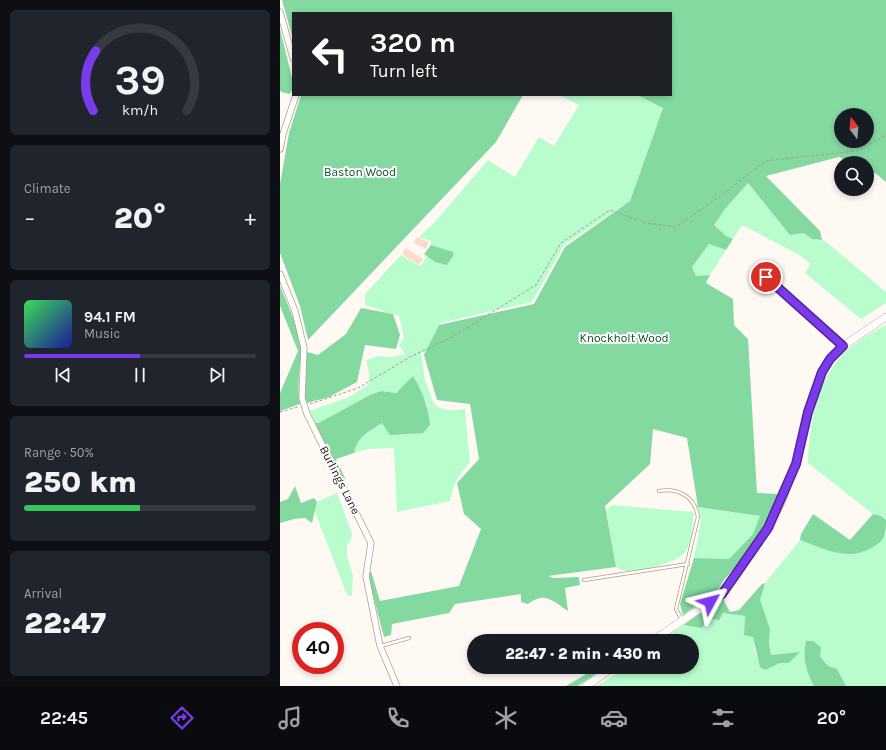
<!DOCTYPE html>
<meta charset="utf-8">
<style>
body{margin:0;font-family:Karla,sans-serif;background:#20242c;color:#f1f3f6;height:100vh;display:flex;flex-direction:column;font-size:15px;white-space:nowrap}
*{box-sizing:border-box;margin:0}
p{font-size:13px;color:#9ea1a6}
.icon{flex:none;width:22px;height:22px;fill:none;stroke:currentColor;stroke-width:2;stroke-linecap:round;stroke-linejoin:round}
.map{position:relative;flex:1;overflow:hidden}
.details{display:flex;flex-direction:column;gap:10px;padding:10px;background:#0d0f14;width:280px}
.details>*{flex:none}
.guide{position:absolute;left:12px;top:12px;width:380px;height:84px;border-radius:0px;box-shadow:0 2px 6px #0003;background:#202124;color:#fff;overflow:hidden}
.needle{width:26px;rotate:344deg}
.fabs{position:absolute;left:554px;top:108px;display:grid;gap:8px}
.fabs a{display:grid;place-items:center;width:40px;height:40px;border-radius:50%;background:#171b24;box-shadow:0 2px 6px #0003;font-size:20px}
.speed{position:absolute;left:12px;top:622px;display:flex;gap:8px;font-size:20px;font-weight:700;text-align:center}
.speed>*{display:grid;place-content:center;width:52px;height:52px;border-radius:50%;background:#171b24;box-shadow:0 2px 6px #0003;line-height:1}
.speed .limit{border:6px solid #d22;background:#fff;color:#111}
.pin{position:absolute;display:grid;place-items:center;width:34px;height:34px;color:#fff;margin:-17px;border:2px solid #fff;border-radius:50%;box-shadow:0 1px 4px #0007}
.me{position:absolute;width:44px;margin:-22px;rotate:52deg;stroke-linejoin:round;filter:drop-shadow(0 0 3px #0008)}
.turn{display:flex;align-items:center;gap:14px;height:84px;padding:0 12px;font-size:18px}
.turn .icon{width:52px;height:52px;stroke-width:2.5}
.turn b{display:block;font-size:28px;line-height:34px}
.big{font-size:30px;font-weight:800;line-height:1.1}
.details .tile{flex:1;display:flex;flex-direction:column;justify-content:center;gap:6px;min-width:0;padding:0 14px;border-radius:6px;background:#20242c}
.details .dial{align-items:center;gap:0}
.dial svg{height:104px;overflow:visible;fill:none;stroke:#363941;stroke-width:7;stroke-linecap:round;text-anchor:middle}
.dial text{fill:#f1f3f6;stroke:none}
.song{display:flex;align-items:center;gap:12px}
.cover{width:48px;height:48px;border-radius:6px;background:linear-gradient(135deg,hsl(130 70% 55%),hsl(240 70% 35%))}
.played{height:4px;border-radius:2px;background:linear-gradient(90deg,#7c3aed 50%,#363941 50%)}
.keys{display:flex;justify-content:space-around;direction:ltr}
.heat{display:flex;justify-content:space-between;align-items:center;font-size:22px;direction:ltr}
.charge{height:6px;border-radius:3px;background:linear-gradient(90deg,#34c759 50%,#363941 0)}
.trip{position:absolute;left:187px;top:634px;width:232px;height:40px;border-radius:20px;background:#171b24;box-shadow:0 2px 6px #0003;font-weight:800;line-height:40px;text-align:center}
.tabs{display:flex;height:64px;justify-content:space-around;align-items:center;background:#090b0e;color:#9ea1a6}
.tabs .icon{width:28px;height:28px}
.tabs .current{color:#7c3aed}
.tabs b{font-size:18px;color:#f1f3f6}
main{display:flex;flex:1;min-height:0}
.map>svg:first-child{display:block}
.green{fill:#b9fcce}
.forest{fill:#83d9a0;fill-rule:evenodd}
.building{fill:#ffdacb}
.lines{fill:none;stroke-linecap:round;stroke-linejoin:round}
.service-casing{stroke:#b79c84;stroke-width:4}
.minor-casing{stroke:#b79c84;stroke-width:7}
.tertiary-casing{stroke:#b79c84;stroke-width:8}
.path{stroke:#a59d97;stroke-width:1;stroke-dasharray:3 2;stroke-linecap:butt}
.service{stroke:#fff;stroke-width:2.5}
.minor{stroke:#fff;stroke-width:5.5}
.tertiary{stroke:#fff;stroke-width:7}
.route-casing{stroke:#51269a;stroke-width:10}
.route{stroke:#7c3aed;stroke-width:7}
.labels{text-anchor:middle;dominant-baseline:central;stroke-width:4;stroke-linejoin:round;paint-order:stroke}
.park-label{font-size:12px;fill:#0e502c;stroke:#fff}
.street-label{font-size:12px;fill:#22180f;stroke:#fff}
</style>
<main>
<section class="details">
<div class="tile dial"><svg viewBox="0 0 100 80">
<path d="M14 69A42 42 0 1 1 86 69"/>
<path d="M14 69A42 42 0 0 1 16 23" stroke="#7c3aed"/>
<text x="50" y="56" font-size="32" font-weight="700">39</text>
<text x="50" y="72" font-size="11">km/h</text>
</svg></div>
<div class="tile"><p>Climate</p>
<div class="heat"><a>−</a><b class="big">20°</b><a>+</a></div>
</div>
<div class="tile">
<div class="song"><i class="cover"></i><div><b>94.1 FM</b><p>Music</p></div></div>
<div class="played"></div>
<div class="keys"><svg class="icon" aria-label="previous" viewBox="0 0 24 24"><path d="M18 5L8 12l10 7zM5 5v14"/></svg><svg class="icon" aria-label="pause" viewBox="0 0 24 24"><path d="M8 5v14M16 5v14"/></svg><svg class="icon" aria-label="next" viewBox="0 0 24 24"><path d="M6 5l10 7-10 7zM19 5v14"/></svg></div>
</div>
<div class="tile"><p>Range · 50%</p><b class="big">250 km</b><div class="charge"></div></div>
<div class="tile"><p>Arrival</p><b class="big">22:47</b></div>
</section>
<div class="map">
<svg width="606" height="686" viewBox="0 0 606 686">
<rect width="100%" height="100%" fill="#fff9f4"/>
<path class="green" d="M279 95H357L383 108 350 201 284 245 252 302 160 323 146 353 141 352 145 380 154 404C164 412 173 410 185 409L190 463C177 476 174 483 170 501L117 512 114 448 88 449 74 453C79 434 88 433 103 423L110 435 125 433 148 407 144 399 141 389 125 385 115 393 101 391 90 395 39 424 35 423 30 411 69 397 89 384V373L86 360 98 356 113 357 125 354 119 346 124 337 119 316 85 305V294L121 255 140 266 147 256 155 262 172 252 151 245V241L139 237 154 223 208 160 235 177 259 137 274 146 299 105Z
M468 183 510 234 524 233 532 239 545 241 606 292V303L581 319 525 273 530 264 521 256 462 225 453 239 446 236 434 225 445 209Z
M429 244 446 250 430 275 416 276 412 267Z
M606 325V520L601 516 593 514 528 463C529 428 535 390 557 361 568 346 589 334 606 325Z
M57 493 72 533 71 540 67 545V556L73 576 72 596 67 595 35 512 37 502Z
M332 505 412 512 414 513C412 526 413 541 405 552 398 563 361 571 347 571 344 571 339 569 336 567L326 510Z
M418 507 480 516 474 533 449 559 414 558 421 520Z
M606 534V686H566L557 669 548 666 540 655 533 641H526C521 656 527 672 534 686H316L347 667H412V641H380L404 625 421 628C436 609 443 613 465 616L464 635 473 636 475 653 485 670 500 663H509L491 655 489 644 490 629 480 601V596L485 583 520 540 550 551 603 538Z"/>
<path class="forest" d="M2 0H606V182L595 173 587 169V163H573L559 157 486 176 540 231 542 240 532 239 524 233 510 235 468 183 445 209 434 225 446 236 453 239 446 250 429 244 412 267 416 276 430 275 426 283 453 299 454 325 468 339 477 493 500 494 492 514 483 530 464 557 444 580 437 591 403 615 400 604 414 558 449 559 473 534 480 516 418 507 407 438 373 429 370 464 325 506 336 567 268 576 274 578 299 577 300 585 285 588 288 611C272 601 266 591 248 604L241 602V594L175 604 169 613 112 624 111 635 104 637 88 576 91 571 100 601 179 586 201 529 184 514 177 483 199 459 190 404 157 400 144 355 159 325 254 304 285 247 350 201 383 108 357 95H391V13H13V39ZM561 115H587V141H561Z
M0 29 13 82V89L9 94 1 92 0 90Z
M21 95H243L216 142 28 340 20 306 0 253V184L9 133Z
M151 245 173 252V256L167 265 155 262 144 254Z
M0 286C7 304 20 329 21 348 21 366 16 385 20 404L0 411V393L18 351 0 306Z
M81 308 113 314 120 335 116 349 85 345 77 382 49 397 27 403 24 397 27 352 38 355 66 334Z
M133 376C143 392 148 407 150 425L143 433 110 435 102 423C88 433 79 434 74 453L56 459 66 480 61 478 35 423H39L90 395 101 391 116 393Z
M15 486 21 503 34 498 37 502 32 523 25 518 14 519 0 523V502L8 499Z
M533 514 570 540 593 514 601 516 606 520C606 535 605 541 591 548 568 562 542 548 520 540L521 534Z
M485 583 480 600 490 629 489 644 491 655 520 652 509 663H500L485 670 480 667 473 637 464 635 465 616 443 613 439 620 429 618 426 624 421 628 404 625 442 597 450 612 459 610 482 584Z
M526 641H533L541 647 540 656 548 666 557 669 566 686H534C526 671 522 657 526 641Z
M318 667H326L298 686H286Z"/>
<path class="building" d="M137 237 149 242 146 249 134 243Z
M126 248 143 259 139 265 122 254Z"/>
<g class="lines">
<g class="service-casing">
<path id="service" d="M486 277 563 345
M379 491C398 488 415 496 418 517L396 609 402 620
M304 580 408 564
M101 646 129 638"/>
</g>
<g class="minor-casing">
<path id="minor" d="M0 12 13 58
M0 149 3 134 16 95
M0 274 15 311 24 348 22 398 27 414 91 543 86 576 100 646 117 686"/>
</g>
<g class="tertiary-casing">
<path id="tertiary" d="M372 641 442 594 456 576 488 528 501 503 516 464 528 412 542 372 550 359 563 346 606 317
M306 686 334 667"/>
</g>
<path class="path" d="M30 404 78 388 130 357 172 337 256 285 281 243 330 210 366 223 396 227 446 192 485 161 577 151 606 135
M0 412 18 407"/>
<use href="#service" class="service"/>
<use href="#minor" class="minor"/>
<use href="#tertiary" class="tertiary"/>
</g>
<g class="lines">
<g class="route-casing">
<path id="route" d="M430 602 442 594 488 528 516 464 528 412 542 372 550 359 563 346 486 277"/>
</g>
<use href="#route" class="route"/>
</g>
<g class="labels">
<g class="park-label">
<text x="80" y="172">Baston Wood</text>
<text x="344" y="338">Knockholt Wood</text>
</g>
<g class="street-label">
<text transform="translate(60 480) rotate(63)">Burlings Lane</text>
</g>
</g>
</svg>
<div class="fabs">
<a><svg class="needle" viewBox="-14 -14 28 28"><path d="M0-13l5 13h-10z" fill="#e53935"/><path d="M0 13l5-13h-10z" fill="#9ea1a6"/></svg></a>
<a><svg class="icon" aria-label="search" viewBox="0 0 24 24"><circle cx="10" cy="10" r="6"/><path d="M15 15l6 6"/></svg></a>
</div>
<div class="speed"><div class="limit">40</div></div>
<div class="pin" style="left:486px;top:277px;background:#d93025"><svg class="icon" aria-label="arrive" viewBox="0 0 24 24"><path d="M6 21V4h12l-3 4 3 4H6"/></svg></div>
<svg class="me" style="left:430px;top:602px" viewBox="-20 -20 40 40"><path d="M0-17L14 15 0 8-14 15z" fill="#7c3aed" stroke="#fff" stroke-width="4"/></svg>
<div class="trip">22:47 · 2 min · 430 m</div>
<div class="guide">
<div class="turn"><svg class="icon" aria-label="left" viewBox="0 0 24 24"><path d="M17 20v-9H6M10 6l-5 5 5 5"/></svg><div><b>320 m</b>Turn left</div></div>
</div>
</div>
</main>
<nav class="tabs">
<b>22:45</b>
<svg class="icon current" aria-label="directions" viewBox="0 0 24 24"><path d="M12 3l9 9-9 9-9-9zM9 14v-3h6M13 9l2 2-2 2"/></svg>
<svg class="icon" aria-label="music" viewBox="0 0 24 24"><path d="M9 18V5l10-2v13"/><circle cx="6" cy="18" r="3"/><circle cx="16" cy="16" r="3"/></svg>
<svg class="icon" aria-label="phone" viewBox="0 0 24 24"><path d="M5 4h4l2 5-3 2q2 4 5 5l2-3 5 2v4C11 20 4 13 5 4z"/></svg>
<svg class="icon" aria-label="climate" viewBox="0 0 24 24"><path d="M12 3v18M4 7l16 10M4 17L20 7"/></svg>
<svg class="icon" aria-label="car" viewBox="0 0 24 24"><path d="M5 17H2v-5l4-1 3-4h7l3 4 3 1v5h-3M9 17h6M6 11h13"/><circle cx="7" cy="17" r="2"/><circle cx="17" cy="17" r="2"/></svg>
<svg class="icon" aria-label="filters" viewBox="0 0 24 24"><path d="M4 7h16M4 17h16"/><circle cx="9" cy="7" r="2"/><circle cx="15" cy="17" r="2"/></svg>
<b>20°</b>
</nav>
